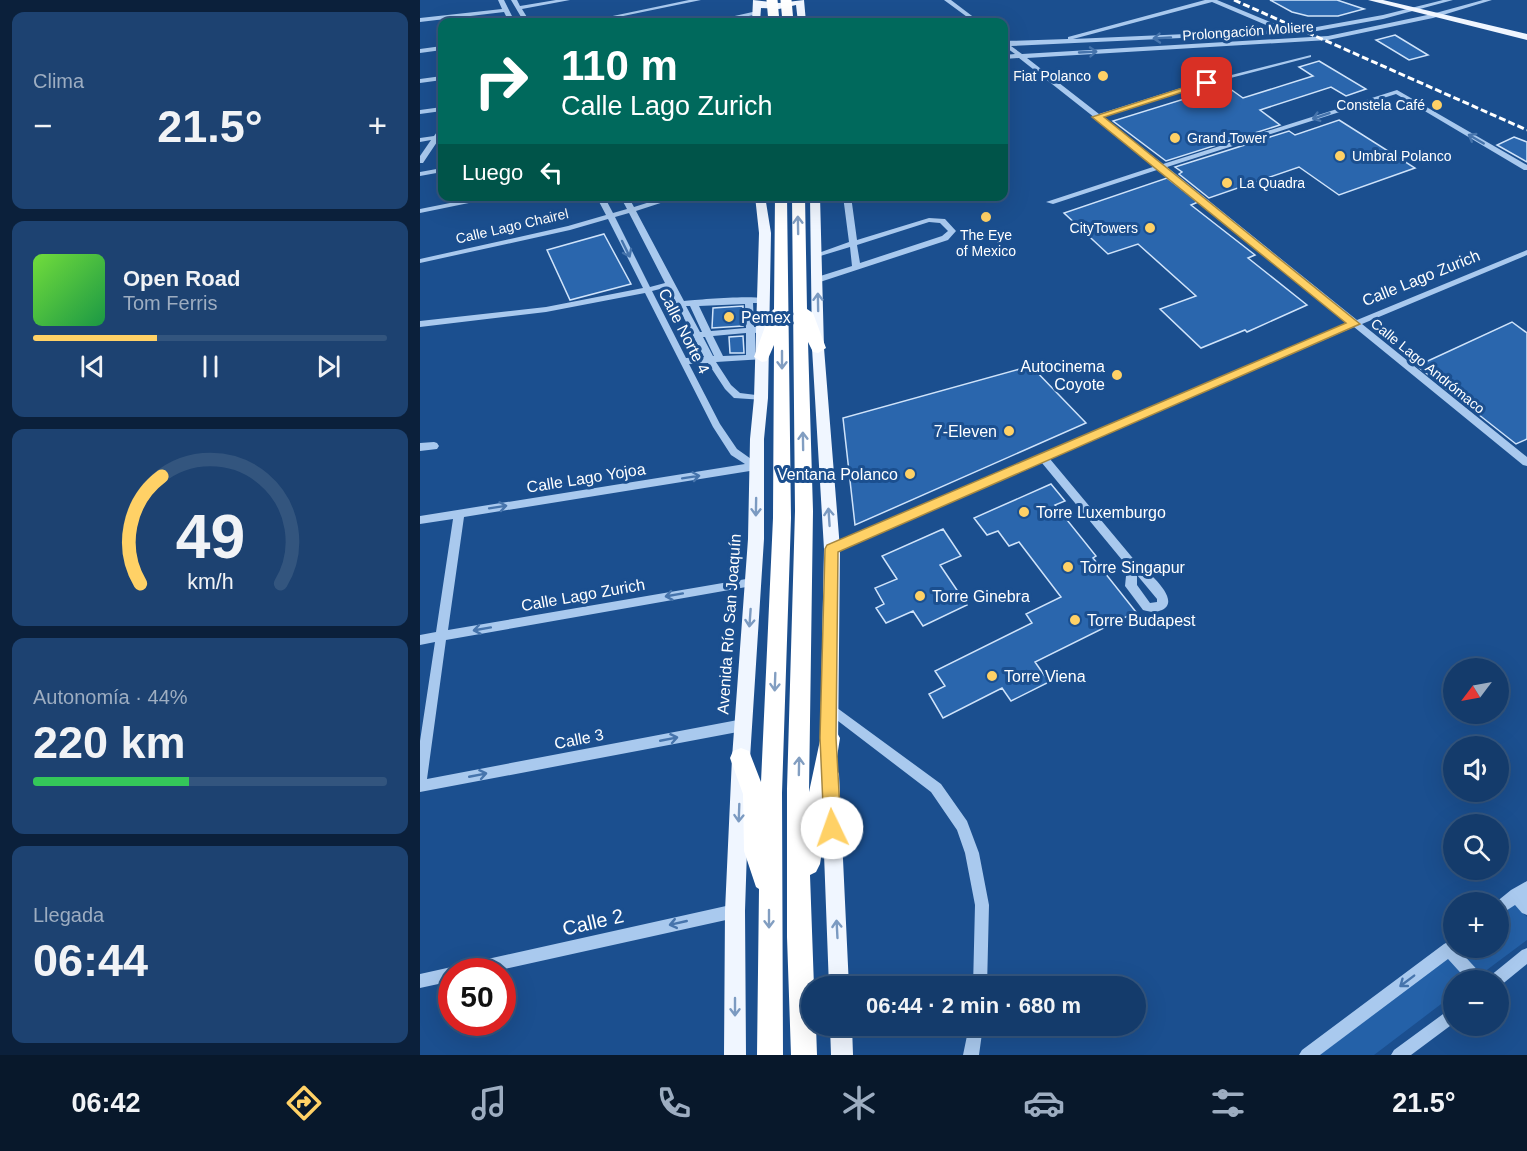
<!DOCTYPE html>
<html lang="es">
<meta charset="utf-8">
<style>
body{margin:0;font-family:Arial,sans-serif;background:#1d4271;color:#f1f3f6;height:100vh;display:flex;flex-direction:column;font-size:22px;white-space:nowrap}
*{box-sizing:border-box;margin:0}
p{font-size:20px;color:#9dadc1}
.icon{flex:none;width:33px;height:33px;fill:none;stroke:currentColor;stroke-width:2;stroke-linecap:round;stroke-linejoin:round}
.map{position:relative;flex:1;overflow:hidden}
.drawer{display:flex;flex-direction:column;gap:12px;padding:12px;background:#0b203b;width:420px}
.drawer>*{flex:none}
.guide{position:absolute;left:18px;top:18px;width:570px;height:183px;border-radius:12px;box-shadow:0 6px 24px #0002,0 0 0 2px #33557e;background:#00695c;color:#fff;overflow:hidden}
.needle{width:39px;rotate:238deg}
.controls{position:absolute;left:1023px;top:658px;display:grid;gap:12px}
.controls a{display:grid;place-items:center;width:66px;height:66px;border-radius:50%;background:#143b6b;box-shadow:0 6px 24px #0002,0 0 0 2px #33557e;font-size:30px}
.speed{position:absolute;left:18px;top:958px;display:flex;gap:12px;font-size:30px;font-weight:700;text-align:center}
.speed>*{display:grid;place-content:center;width:78px;height:78px;border-radius:50%;background:#143b6b;box-shadow:0 6px 24px #0002,0 0 0 2px #33557e;line-height:1}
.speed .limit{border:9px solid #d22;background:#fff;color:#111}
.pin{position:absolute;display:grid;place-items:center;width:51px;height:51px;color:#fff;margin:-26px;border-radius:12px;box-shadow:0 3px 9px #0006}
.me{position:absolute;width:66px;margin:-33px;rotate:357deg;stroke-linejoin:round;filter:drop-shadow(0 0 4px #0008)}
.turn{display:flex;align-items:center;gap:21px;height:126px;padding:0 24px;font-size:27px}
.turn .icon{width:78px;height:78px;stroke-width:2.5}
.turn b{display:block;font-size:42px;line-height:51px}
.then{display:flex;align-items:center;height:57px;padding:0 24px;background:#0003;gap:12px;font-size:22px}
.big{font-size:45px;font-weight:600;line-height:1.1}
.drawer .card{flex:1;display:flex;flex-direction:column;justify-content:center;gap:9px;min-width:0;padding:0 21px;border-radius:12px;background:#1d4271}
.drawer .dial{align-items:center;gap:0}
.dial svg{height:156px;overflow:visible;fill:none;stroke:#33557e;stroke-width:7;stroke-linecap:round;text-anchor:middle}
.dial text{fill:#f1f3f6;stroke:none}
.song{display:flex;align-items:center;gap:18px}
.cover{width:72px;height:72px;border-radius:9px;background:linear-gradient(135deg,hsl(100 70% 55%),hsl(140 70% 35%))}
.played{height:6px;border-radius:3px;background:linear-gradient(90deg,#ffd166 35%,#33557e 35%)}
.keys{display:flex;justify-content:space-around;direction:ltr}
.heat{display:flex;justify-content:space-between;align-items:center;font-size:33px;direction:ltr}
.charge{height:9px;border-radius:4px;background:linear-gradient(90deg,#34c759 44%,#33557e 0)}
.trip{position:absolute;left:381px;top:976px;width:345px;height:60px;border-radius:30px;background:#143b6b;box-shadow:0 6px 24px #0002,0 0 0 2px #33557e;font-weight:600;line-height:60px;text-align:center}
.tab-bar{display:flex;height:96px;justify-content:space-around;align-items:center;background:#08182b;color:#9dadc1}
.tab-bar .icon{width:42px;height:42px}
.tab-bar .current{color:#ffd166}
.tab-bar b{font-size:27px;color:#f1f3f6}
main{display:flex;flex:1;min-height:0}
.map>svg:first-child{display:block}
.green{fill:#2461a8}
.building{fill:#2a66ad;stroke:#cfe3fa;stroke-width:1.5}
.lines{fill:none;stroke-linecap:round;stroke-linejoin:round}
.minor{fill:#a9c9ee;fill-rule:evenodd}
.major{fill:#f0f6ff;fill-rule:evenodd}
.highway{fill:#fff;fill-rule:evenodd}
.rail{stroke:#fff;stroke-width:3;stroke-dasharray:7 3;stroke-linecap:butt}
.highway-bridge{stroke:#fff;stroke-width:11}
.oneway{stroke:#4674ac}
.oneway2{stroke:#829ec1}
.oneway3{stroke:#7b9ac1}
.route{fill:#ffd166;stroke:#a68842;stroke-width:1.5}
.poi-dot{fill:#ffd166;stroke:#1b4f8f;stroke-width:2}
.labels{text-anchor:middle;dominant-baseline:central;stroke-width:6;stroke-linejoin:round;paint-order:stroke}
.far-street-label{font-size:14px;fill:#fff;stroke:#1b4f8f}
.far-poi-label{font-size:14px;fill:#fff;stroke:#1b4f8f;text-anchor:end}
.street-label{font-size:16px;fill:#fff;stroke:#1b4f8f}
.poi-label{font-size:16px;fill:#fff;stroke:#1b4f8f;text-anchor:start}
.near-street-label{font-size:20px;fill:#fff;stroke:#1b4f8f}
</style>
<main>
<section class="drawer">
<div class="card"><p>Clima</p>
<div class="heat"><a>−</a><b class="big">21.5°</b><a>+</a></div>
</div>
<div class="card">
<div class="song"><i class="cover"></i><div><b>Open Road</b><p>Tom Ferris</p></div></div>
<div class="played"></div>
<div class="keys"><svg class="icon" aria-label="previous" viewBox="0 0 24 24"><path d="M18 5L8 12l10 7zM5 5v14"/></svg><svg class="icon" aria-label="pause" viewBox="0 0 24 24"><path d="M8 5v14M16 5v14"/></svg><svg class="icon" aria-label="next" viewBox="0 0 24 24"><path d="M6 5l10 7-10 7zM19 5v14"/></svg></div>
</div>
<div class="card dial"><svg viewBox="0 0 100 80">
<path d="M14 69A42 42 0 1 1 86 69"/>
<path d="M14 69A42 42 0 0 1 25 14" stroke="#ffd166"/>
<text x="50" y="56" font-size="32" font-weight="700">49</text>
<text x="50" y="72" font-size="11">km/h</text>
</svg></div>
<div class="card"><p>Autonomía · 44%</p><b class="big">220 km</b><div class="charge"></div></div>
<div class="card"><p>Llegada</p><b class="big">06:44</b></div>
</section>
<div class="map">
<svg width="1107" height="1055" viewBox="0 0 1107 1055">
<rect width="100%" height="100%" fill="#1b4f8f"/>
<path class="green" d="M1092 901 1107 917V940L1052 981H1034L1033 995 954 1055H895L1034 948H1078L1079 912Z"/>
<path class="building" d="M850 0H917L944 9 918 16H888L872 12Z
M975 35 1008 55 989 60 956 40Z
M899 61 946 89 926 96 911 87 840 110 860 125 746 161 693 121 806 86 823 98 893 76 879 67Z
M919 120 995 168 919 195 879 167 789 198 759 174 762 172 755 167 869 131 875 135Z
M1094 137 1107 142V162L1077 145Z
M747 178 778 202 771 205 835 255 828 258 887 305 827 332 825 330 781 348 740 309 776 296 718 244 688 254 644 213Z
M184 234 211 284 150 300 127 250Z
M323 306V326L292 328 293 308Z
M1092 322 1107 333V439L1096 444 997 366Z
M323 336 324 353H310L309 337Z
M611 366 666 423 435 525 423 418Z
M631 484 645 501 635 505 676 556 673 558 716 612 615 662 629 682 591 701 582 688 523 718 509 694 525 686 515 671 612 623 606 614 641 597 599 542 589 546 578 531 567 535 554 518Z
M523 529 541 556 520 565 547 605 503 626 493 611 466 623 456 608 464 604 455 588 477 579 462 556Z"/>
<g class="lines">
<path class="minor" d="M78 0H84L95 22H89L84 12 0 22V18L82 9Z
M91 0H97L100 6 136 0H150L102 9 110 22H104Z
M269 0H281L174 22H164Z
M524 0H531L560 22H554Z
M785 0H797L867 29 891 28 963 15 1023 0H1033L963 19 891 32 591 46 602 54 908 36 1012 14 1063 0H1072L1013 18 908 40 607 58 679 114 764 87 891 55V57L768 89 683 117 743 164 977 90 1107 165V170H1104L976 94 747 167 937 320 1107 250V255L942 324 1107 457V466L1103 465 934 327 630 459 716 562C725 569 763 600 742 610 735 613 730 612 723 610L705 586 707 566 622 463 416 552H408L407 549 408 546 929 323 740 169 633 204 626 202 736 166 599 58 584 59V55L595 54 584 46V41L648 39V37ZM792 2 858 30 653 39ZM717 575 737 599V602L730 603 717 585Z
M337 11 339 12V14L298 22H288Z
M22 46V50L0 53V49Z
M22 76V80L0 83V79Z
M22 107V111L0 114V110Z
M22 127V137L19 139 3 163H0V156L11 140 0 142V138L14 136 20 128Z
M22 168V172L0 176V172Z
M65 196H83L0 213V209Z
M176 196H184L193 213 207 209 200 196H208L214 207 249 196H262L216 211 264 301C279 300 338 294 347 300L343 303H333L334 327 342 326 346 329 345 331 335 333V354L345 355 346 357 345 359 296 362 311 385 320 393 344 396 346 398 344 400 314 398 305 389 288 363 269 364 300 424 317 449 341 466 336 470 44 517 28 630 332 578 336 579 337 582 336 585 332 586 26 640 7 779 323 719 327 721 329 725 327 729 323 731 0 792V741L15 642 0 645V635L16 632 33 519 0 524V516L325 464 311 455 293 427 225 293 126 312 0 327V321L126 307 223 288 188 219 150 230 0 263V259L148 226 186 215ZM209 213 245 283 230 287 195 217ZM248 287 284 357 266 358 232 291ZM325 304 326 328 291 331 279 306ZM266 306H270L282 332H280ZM326 333V355L303 356 293 336ZM283 337H285L294 356H293Z
M423 196H431L437 240 509 218 525 219 536 231 528 240 400 282H394V278L432 266 430 247 397 257 393 255 429 242ZM509 222 520 223 528 231 522 236 440 263 437 245Z
M14 442 17 443 19 446 17 449 0 451V443Z
M409 702 521 784 547 821 559 853 569 905 567 987H553L555 905 545 853 537 830 511 792 405 711 403 707 405 703Z
M1107 881V915L1102 913 1095 905 1078 916V903H1075L1091 890Z
M315 904 320 906 322 911 320 916 315 918 71 972H32V981L0 988V974Z
M1034 939V948H1040L1039 950 1063 976 1065 981H1048L1028 959 900 1055H879L882 1050 1024 944Z
M1107 948V964L1080 986 1078 987V981H1068L1070 976 1102 950Z
M1034 1006V1023L991 1055H971L974 1050Z
M549 1026H563L559 1055H543Z"/>
<path class="major" d="M333 0 359 3 384 0 386 22H378L376 5 359 9 341 8 340 22H332Z
M948 0H963L1107 34V40Z
M335 196H345L351 233 348 398 344 439V539L330 758 325 911 326 1055H304L305 911 312 758 328 539 330 439 334 398 339 233Z
M390 196H400L404 348 420 549 418 747 415 753 409 755 403 753 400 747 404 549 392 348Z
M410 766 416 768 419 774 429 987H409L401 774 404 768Z
M410 1026H432L433 1055H411Z"/>
<path class="highway" d="M355 196H367L371 518 362 793 363 1055H337L339 889 336 887 324 851 323 794 310 758 313 751 321 748 329 751 341 782 353 518 354 345 347 361 342 362 334 357 350 313 354 309Z
M372 196H385L387 309 393 313 406 348 398 353 393 352 388 342 393 511 389 792 402 731 409 728 416 731 420 738 400 864 396 872 390 875 394 987H392V1026H396L397 1055H371L367 937V789L375 511Z"/>
<path class="rail" d="M814 0 1107 130"/>
<path class="highway-bridge" d="M352 0 354 22
M366 0 368 22"/>
</g>
<defs><path id="oneway-shaft" d="M-6 0H5M1.5-3L5.5 0L1.5 3" fill="none" stroke-width="1.6" stroke-linecap="round" stroke-linejoin="round" transform="scale(1.5)"/></defs>
<g class="oneway">
<use href="#oneway-shaft" transform="translate(742 38) rotate(177)"/>
<use href="#oneway-shaft" transform="translate(668 52) rotate(-3)"/>
<use href="#oneway-shaft" transform="translate(901 116) rotate(162)"/>
<use href="#oneway-shaft" transform="translate(1056 139) rotate(-150)"/>
<use href="#oneway-shaft" transform="translate(206 249) rotate(64)"/>
<use href="#oneway-shaft" transform="translate(271 477) rotate(-9)"/>
<use href="#oneway-shaft" transform="translate(78 507) rotate(-9)"/>
<use href="#oneway-shaft" transform="translate(254 595) rotate(170)"/>
<use href="#oneway-shaft" transform="translate(62 629) rotate(170)"/>
<use href="#oneway-shaft" transform="translate(249 739) rotate(-11)"/>
<use href="#oneway-shaft" transform="translate(58 775) rotate(-11)"/>
<use href="#oneway-shaft" transform="translate(258 923) rotate(167)"/>
<use href="#oneway-shaft" transform="translate(987 981) rotate(143)"/>
</g>
<g class="oneway2">
<use href="#oneway-shaft" transform="translate(378 225) rotate(-91)"/>
<use href="#oneway-shaft" transform="translate(362 360) rotate(90)"/>
<use href="#oneway-shaft" transform="translate(383 441) rotate(-91)"/>
<use href="#oneway-shaft" transform="translate(355 682) rotate(92)"/>
<use href="#oneway-shaft" transform="translate(379 766) rotate(-89)"/>
<use href="#oneway-shaft" transform="translate(349 919) rotate(90)"/>
</g>
<g class="oneway3">
<use href="#oneway-shaft" transform="translate(398 302) rotate(-91)"/>
<use href="#oneway-shaft" transform="translate(336 507) rotate(91)"/>
<use href="#oneway-shaft" transform="translate(409 517) rotate(-94)"/>
<use href="#oneway-shaft" transform="translate(330 618) rotate(94)"/>
<use href="#oneway-shaft" transform="translate(319 813) rotate(92)"/>
<use href="#oneway-shaft" transform="translate(417 929) rotate(-93)"/>
<use href="#oneway-shaft" transform="translate(315 1007) rotate(90)"/>
</g>
<path class="route" d="M784 81 791 83 684 117 940 324 418 552 416 738 421 828 419 834 412 837 406 834 404 828 400 738 405 549 407 545 926 323 672 117Z"/>
<g class="poi-dot">
<circle cx="683" cy="76" r="6"/>
<circle cx="1017" cy="105" r="6"/>
<circle cx="755" cy="138" r="6"/>
<circle cx="920" cy="156" r="6"/>
<circle cx="807" cy="183" r="6"/>
<circle cx="566" cy="217" r="6"/>
<circle cx="730" cy="228" r="6"/>
<circle cx="309" cy="317" r="6"/>
<circle cx="697" cy="375" r="6"/>
<circle cx="589" cy="431" r="6"/>
<circle cx="490" cy="474" r="6"/>
<circle cx="604" cy="512" r="6"/>
<circle cx="648" cy="567" r="6"/>
<circle cx="500" cy="596" r="6"/>
<circle cx="655" cy="620" r="6"/>
<circle cx="572" cy="676" r="6"/>
</g>
<g class="labels">
<g class="far-street-label">
<text transform="translate(828 31) rotate(-4)">Prolongación Moliere</text>
<text transform="translate(92 226) rotate(-13)">Calle Lago Chairel</text>
<text transform="translate(1008 366) rotate(39)">Calle Lago Andrómaco</text>
</g>
<g class="far-poi-label">
<text x="671" y="76">Fiat Polanco</text>
<text x="1005" y="105">Constela Café</text>
<text x="767" y="138" text-anchor="start">Grand Tower</text>
<text x="932" y="156" text-anchor="start">Umbral Polanco</text>
<text x="819" y="183" text-anchor="start">La Quadra</text>
<text x="718" y="228">CityTowers</text>
<text x="566" y="235" text-anchor="middle">The Eye<tspan x="566" dy="16">of Mexico</tspan></text>
</g>
<g class="street-label">
<text transform="translate(1001 278) rotate(-22)">Calle Lago Zurich</text>
<text transform="translate(264 331) rotate(63)">Calle Norte 4</text>
<text transform="translate(166 478) rotate(-9)">Calle Lago Yojoa</text>
<text transform="translate(163 595) rotate(-10)">Calle Lago Zurich</text>
<text transform="translate(309 624) rotate(-86)">Avenida Río San Joaquín</text>
<text transform="translate(159 739) rotate(-11)">Calle 3</text>
</g>
<g class="poi-label">
<text x="321" y="317">Pemex</text>
<text x="685" y="366" text-anchor="end">Autocinema<tspan x="685" dy="18">Coyote</tspan></text>
<text x="577" y="431" text-anchor="end">7-Eleven</text>
<text x="478" y="474" text-anchor="end">Ventana Polanco</text>
<text x="616" y="512">Torre Luxemburgo</text>
<text x="660" y="567">Torre Singapur</text>
<text x="512" y="596">Torre Ginebra</text>
<text x="667" y="620">Torre Budapest</text>
<text x="584" y="676">Torre Viena</text>
</g>
<g class="near-street-label">
<text transform="translate(173 922) rotate(-13)">Calle 2</text>
</g>
</g>
</svg>
<div class="controls">
<a><svg class="needle" viewBox="-14 -14 28 28"><path d="M0-13l5 13h-10z" fill="#e53935"/><path d="M0 13l5-13h-10z" fill="#9dadc1"/></svg></a>
<a><svg class="icon" aria-label="sound" viewBox="0 0 24 24"><path d="M4 9h4l5-4v14l-5-4H4zM17 9q2 3 0 6"/></svg></a>
<a><svg class="icon" aria-label="search" viewBox="0 0 24 24"><circle cx="10" cy="10" r="6"/><path d="M15 15l6 6"/></svg></a>
<a>+</a>
<a>−</a>
</div>
<div class="speed"><div class="limit">50</div></div>
<div class="pin" style="left:787px;top:83px;background:#d93025"><svg class="icon" aria-label="arrive" viewBox="0 0 24 24"><path d="M6 21V4h12l-3 4 3 4H6"/></svg></div>
<svg class="me" style="left:412px;top:828px" viewBox="-20 -20 40 40"><circle r="19" fill="#fff"/><path d="M0-13L10 11 0 6-10 11z" fill="#ffd166"/></svg>
<div class="trip">06:44 · 2 min · 680 m</div>
<div class="guide">
<div class="turn"><svg class="icon" aria-label="right" viewBox="0 0 24 24"><path d="M7 20v-9h11M14 6l5 5-5 5"/></svg><div><b>110 m</b>Calle Lago Zurich</div></div>
<div class="then">Luego<svg class="icon" aria-label="left" viewBox="0 0 24 24"><path d="M17 20v-9H6M10 6l-5 5 5 5"/></svg></div>
</div>
</div>
</main>
<nav class="tab-bar">
<b>06:42</b>
<svg class="icon current" aria-label="directions" viewBox="0 0 24 24"><path d="M12 3l9 9-9 9-9-9zM9 14v-3h6M13 9l2 2-2 2"/></svg>
<svg class="icon" aria-label="music" viewBox="0 0 24 24"><path d="M9 18V5l10-2v13"/><circle cx="6" cy="18" r="3"/><circle cx="16" cy="16" r="3"/></svg>
<svg class="icon" aria-label="phone" viewBox="0 0 24 24"><path d="M5 4h4l2 5-3 2q2 4 5 5l2-3 5 2v4C11 20 4 13 5 4z"/></svg>
<svg class="icon" aria-label="climate" viewBox="0 0 24 24"><path d="M12 3v18M4 7l16 10M4 17L20 7"/></svg>
<svg class="icon" aria-label="car" viewBox="0 0 24 24"><path d="M5 17H2v-5l4-1 3-4h7l3 4 3 1v5h-3M9 17h6M6 11h13"/><circle cx="7" cy="17" r="2"/><circle cx="17" cy="17" r="2"/></svg>
<svg class="icon" aria-label="filters" viewBox="0 0 24 24"><path d="M4 7h16M4 17h16"/><circle cx="9" cy="7" r="2"/><circle cx="15" cy="17" r="2"/></svg>
<b>21.5°</b>
</nav>
